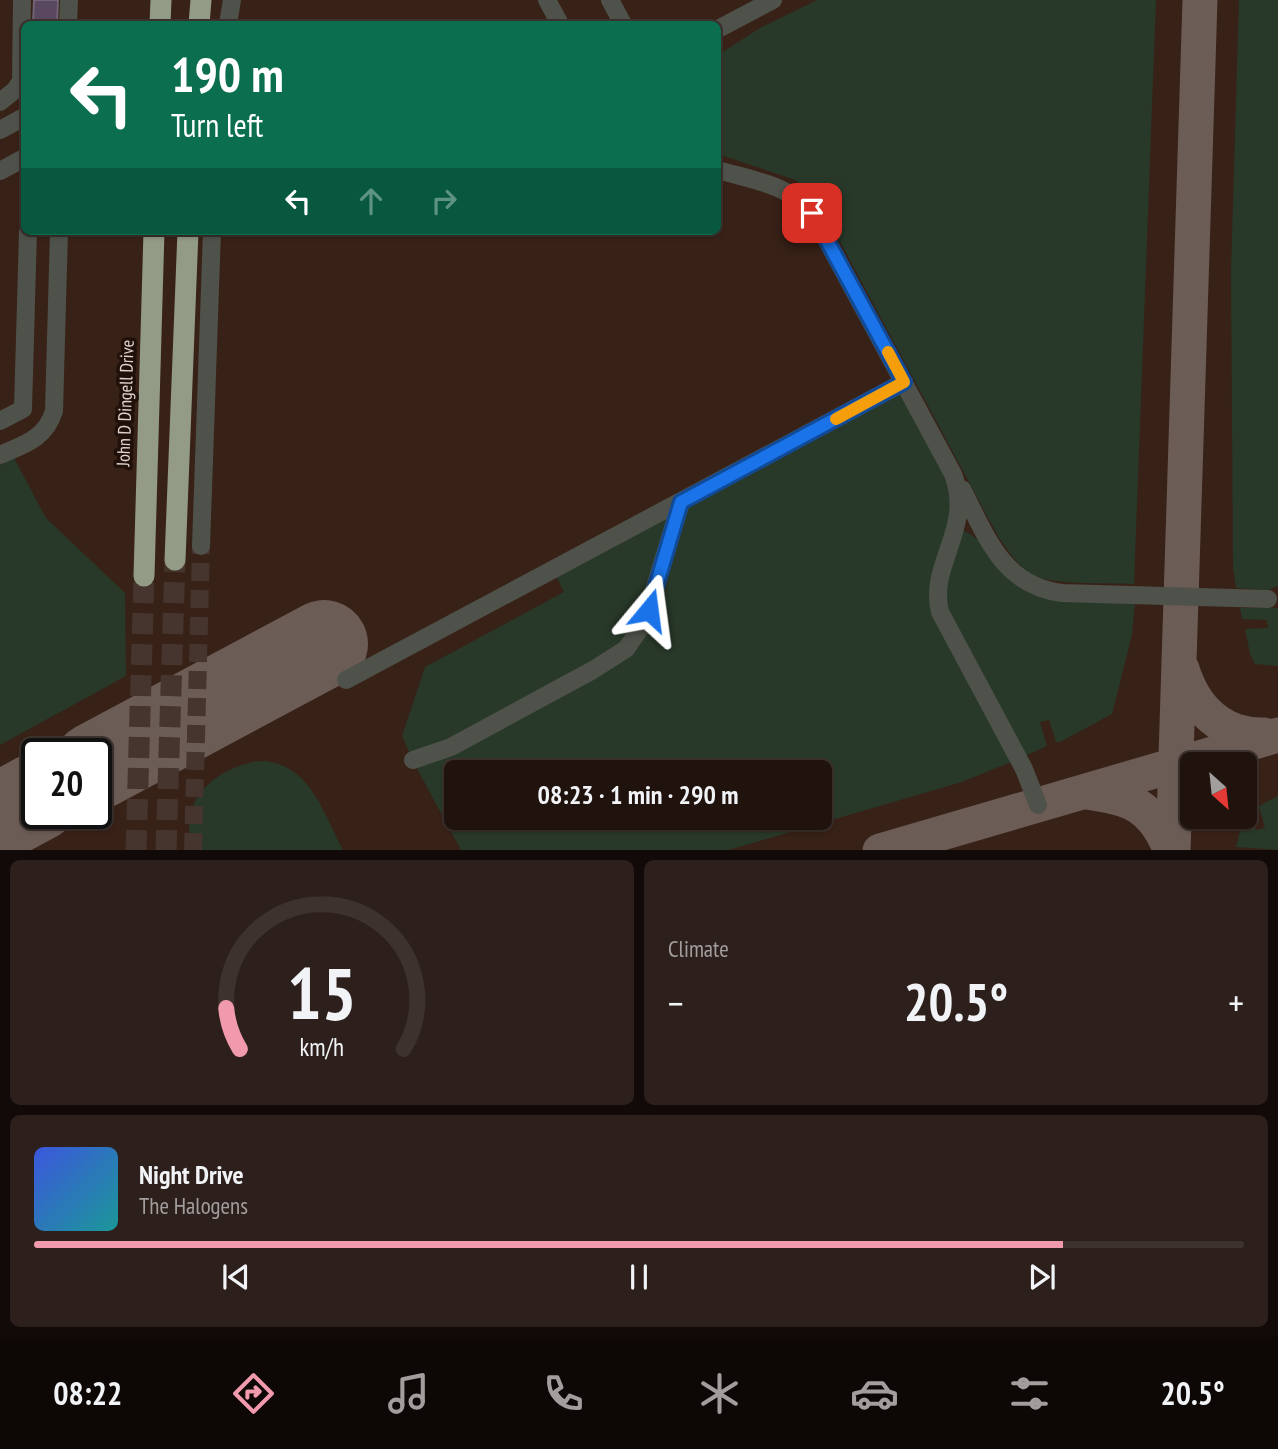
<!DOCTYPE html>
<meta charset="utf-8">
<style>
body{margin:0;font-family:"PT Sans Narrow",sans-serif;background:#2d201c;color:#f1f3f6;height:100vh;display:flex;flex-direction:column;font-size:26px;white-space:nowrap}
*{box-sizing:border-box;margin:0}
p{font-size:23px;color:#a29e9e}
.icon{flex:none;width:38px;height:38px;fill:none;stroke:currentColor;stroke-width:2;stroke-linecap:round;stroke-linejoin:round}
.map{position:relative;height:850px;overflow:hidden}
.side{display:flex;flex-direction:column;gap:10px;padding:10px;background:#120a08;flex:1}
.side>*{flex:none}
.guide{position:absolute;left:21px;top:21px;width:700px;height:214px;border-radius:10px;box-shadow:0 2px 5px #0004,0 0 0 2px #3d322e;background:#0b6e4f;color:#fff;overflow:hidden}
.needle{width:46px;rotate:153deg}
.tools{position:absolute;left:1180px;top:752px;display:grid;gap:14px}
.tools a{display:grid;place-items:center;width:77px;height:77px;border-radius:10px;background:#20130e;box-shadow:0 2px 5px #0004,0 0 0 2px #3d322e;font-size:35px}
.speed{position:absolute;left:21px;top:738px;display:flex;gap:14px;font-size:35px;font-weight:700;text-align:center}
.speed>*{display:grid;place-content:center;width:91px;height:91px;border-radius:50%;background:#20130e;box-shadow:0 2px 5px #0004,0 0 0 2px #3d322e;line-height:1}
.speed .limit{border:4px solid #111;border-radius:10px;background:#fff;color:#111}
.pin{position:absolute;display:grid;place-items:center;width:60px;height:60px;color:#fff;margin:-30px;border-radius:14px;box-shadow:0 4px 10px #0006}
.me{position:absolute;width:77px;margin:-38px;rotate:16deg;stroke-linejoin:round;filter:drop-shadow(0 0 5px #0008)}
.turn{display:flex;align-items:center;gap:24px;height:147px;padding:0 35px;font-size:32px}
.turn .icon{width:91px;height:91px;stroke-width:2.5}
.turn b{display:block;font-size:49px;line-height:60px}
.lanes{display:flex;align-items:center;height:66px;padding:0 35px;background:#0003;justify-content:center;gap:35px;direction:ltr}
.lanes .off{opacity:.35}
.big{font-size:52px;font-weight:800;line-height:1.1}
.side .tile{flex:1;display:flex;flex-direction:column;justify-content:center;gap:10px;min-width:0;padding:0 24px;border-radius:10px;background:#2d201c}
.side .dial{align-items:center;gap:0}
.dial svg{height:182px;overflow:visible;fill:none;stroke:#3d322e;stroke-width:7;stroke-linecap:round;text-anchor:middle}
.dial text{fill:#f1f3f6;stroke:none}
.song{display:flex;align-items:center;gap:21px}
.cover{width:84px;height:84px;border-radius:10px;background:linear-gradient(135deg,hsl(230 70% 55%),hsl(180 70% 35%))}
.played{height:7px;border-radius:4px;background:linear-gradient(90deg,#f29aad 85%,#3d322e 85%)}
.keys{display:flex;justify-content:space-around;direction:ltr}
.heat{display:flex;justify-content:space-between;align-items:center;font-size:38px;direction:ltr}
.side .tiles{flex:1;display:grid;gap:10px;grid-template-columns:1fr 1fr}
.tile:last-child{grid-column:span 2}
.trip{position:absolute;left:444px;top:760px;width:388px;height:70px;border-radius:10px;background:#20130e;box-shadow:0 2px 5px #0004,0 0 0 2px #3d322e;font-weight:800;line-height:70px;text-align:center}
.dock{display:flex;height:112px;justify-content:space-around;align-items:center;background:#0d0806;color:#a29e9e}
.dock .icon{width:49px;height:49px}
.dock .active{color:#f29aad}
.dock b{font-size:32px;color:#f1f3f6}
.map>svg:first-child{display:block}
.built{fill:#382117;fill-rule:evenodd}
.green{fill:#283929;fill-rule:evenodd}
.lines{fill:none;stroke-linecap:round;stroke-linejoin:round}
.taxiway{stroke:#6c5c56;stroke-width:35}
.runway{stroke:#6c5c56;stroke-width:88}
.building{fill:#5a4760;stroke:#706374;stroke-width:2}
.minor-tunnel{stroke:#45352e;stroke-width:18;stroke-dasharray:18 9;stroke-linecap:butt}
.highway-tunnel{stroke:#45352e;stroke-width:21;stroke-dasharray:21 10;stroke-linecap:butt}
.minor{stroke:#4f524a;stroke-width:18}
.highway{stroke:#939b87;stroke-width:21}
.route-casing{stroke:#114b97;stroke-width:18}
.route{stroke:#1a73e8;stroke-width:12}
.slow{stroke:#f59e0b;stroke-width:12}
.labels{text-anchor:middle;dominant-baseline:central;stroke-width:7;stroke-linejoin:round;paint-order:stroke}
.street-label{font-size:18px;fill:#e0d4cf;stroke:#20100a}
</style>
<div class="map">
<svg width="1278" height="851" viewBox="0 0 1278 851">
<rect width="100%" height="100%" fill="#2a1912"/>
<path class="built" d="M0 0H1278V850H0ZM24 24H718V231H24ZM37 754H96V814H37ZM1192 765H1244V817H1192ZM457 772H821V817H457Z"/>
<path class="green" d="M817 0H1156L1134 584C1110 583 1059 585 1038 577 1021 571 1010 553 999 538L816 197 795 180 718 154V55L760 28Z
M1239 0H1278V586L1268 590 1236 588 1233 567 1231 271Z
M895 395 903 396 950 486 951 516 931 582V613L1011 762 962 782 725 851 461 850 415 765 621 661 685 513 690 505ZM457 772H821V817H457Z
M14 458 46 518 125 593 126 676 0 745V465Z
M667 517H670L637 625 622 644 453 739 410 754 402 736 425 667 564 592 556 576Z
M962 531C983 535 990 562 1005 575 1016 586 1030 593 1045 598L1135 603 1132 634 1112 714 1060 742H1056L1049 720 1040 722 1047 746 1025 756 946 610 947 580Z
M1240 608H1278V666L1255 664 1250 654 1245 629 1268 628 1267 620 1242 619Z
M260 761C310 762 323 813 343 850H195C173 804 216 766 260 761Z
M1278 796V850L1236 847 1244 814 1250 810 1256 830 1265 828 1259 806Z"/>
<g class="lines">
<path class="taxiway" d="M1182 669C1194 709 1222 736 1264 735
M1086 792C1132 798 1153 806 1171 851
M880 851 1278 735
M1173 851 1200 0"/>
<path class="runway" d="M96 766 324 644
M0 817 37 797"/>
</g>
<path class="building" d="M34 0H58L57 24H33Z"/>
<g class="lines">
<path class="minor-tunnel" d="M193 851 201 546"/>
<path class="highway-tunnel" d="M136 851 144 576
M166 851 175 560"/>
<path class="minor" d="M547 0 560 24
M610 0 623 24
M68 24 69 0
M228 24 232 0
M718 29 773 0
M0 102 15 90 21 81 22 0
M0 130 24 117
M718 170C751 180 789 184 812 213L953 474C974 530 928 563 940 612L1024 769 1038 805
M0 171 24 158
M0 421 23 409 28 231
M0 455C25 444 45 439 54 411L59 231
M962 489C987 537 1002 585 1062 593L1268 599
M201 546 212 231
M346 680 904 382
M413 760 451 747 593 670 626 649 644 623 681 502"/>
<path class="highway" d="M160 24 161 0
M199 24 201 0
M175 560 188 231
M144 576 154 231"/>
</g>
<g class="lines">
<g class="route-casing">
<path id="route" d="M649 610 681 502 904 382 812 213"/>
</g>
<use href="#route" class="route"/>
<path class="slow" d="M836 419 904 382 888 352"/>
</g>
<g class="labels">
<g class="street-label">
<text transform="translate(125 403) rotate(-88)">John D Dingell Drive</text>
</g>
</g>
</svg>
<div class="tools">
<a><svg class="needle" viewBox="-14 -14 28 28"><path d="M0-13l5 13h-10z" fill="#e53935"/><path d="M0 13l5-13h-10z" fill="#a29e9e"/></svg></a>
</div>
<div class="speed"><div class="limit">20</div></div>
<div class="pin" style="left:812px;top:213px;background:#d93025"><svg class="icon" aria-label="arrive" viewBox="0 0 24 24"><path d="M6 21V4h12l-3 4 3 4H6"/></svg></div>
<svg class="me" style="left:649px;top:610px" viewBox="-20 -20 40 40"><path d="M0-17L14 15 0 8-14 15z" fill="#1a73e8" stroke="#fff" stroke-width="4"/></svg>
<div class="trip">08:23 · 1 min · 290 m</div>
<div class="guide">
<div class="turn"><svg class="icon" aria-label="left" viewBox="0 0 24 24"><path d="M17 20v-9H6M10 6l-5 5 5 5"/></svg><div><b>190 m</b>Turn left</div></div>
<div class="lanes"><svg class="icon" aria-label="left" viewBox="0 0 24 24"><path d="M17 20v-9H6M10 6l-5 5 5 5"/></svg><svg class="icon off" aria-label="ahead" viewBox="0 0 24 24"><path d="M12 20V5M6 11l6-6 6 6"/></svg><svg class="icon off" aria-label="right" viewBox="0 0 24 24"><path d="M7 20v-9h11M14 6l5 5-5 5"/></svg></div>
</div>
</div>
<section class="side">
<div class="tiles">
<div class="tile dial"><svg viewBox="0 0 100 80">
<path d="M14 69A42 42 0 1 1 86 69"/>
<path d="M14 69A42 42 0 0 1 8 51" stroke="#f29aad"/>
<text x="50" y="56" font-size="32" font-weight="700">15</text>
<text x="50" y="72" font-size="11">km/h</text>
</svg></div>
<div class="tile"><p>Climate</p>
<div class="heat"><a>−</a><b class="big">20.5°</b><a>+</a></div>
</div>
<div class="tile">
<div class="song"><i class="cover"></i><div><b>Night Drive</b><p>The Halogens</p></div></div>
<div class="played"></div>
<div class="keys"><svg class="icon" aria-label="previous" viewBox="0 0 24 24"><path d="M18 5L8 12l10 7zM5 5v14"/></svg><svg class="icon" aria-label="pause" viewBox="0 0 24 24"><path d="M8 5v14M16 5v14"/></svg><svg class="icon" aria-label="next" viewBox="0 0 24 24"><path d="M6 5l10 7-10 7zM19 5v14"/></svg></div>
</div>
</div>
</section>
<nav class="dock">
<b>08:22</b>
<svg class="icon active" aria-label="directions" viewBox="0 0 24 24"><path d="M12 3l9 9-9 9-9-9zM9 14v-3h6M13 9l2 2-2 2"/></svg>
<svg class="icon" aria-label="music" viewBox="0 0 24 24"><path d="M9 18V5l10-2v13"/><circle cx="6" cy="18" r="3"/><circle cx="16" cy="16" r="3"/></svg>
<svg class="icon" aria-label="phone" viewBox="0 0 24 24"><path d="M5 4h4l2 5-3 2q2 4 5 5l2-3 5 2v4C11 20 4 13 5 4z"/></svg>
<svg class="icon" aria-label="climate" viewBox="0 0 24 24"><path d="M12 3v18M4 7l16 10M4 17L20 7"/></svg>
<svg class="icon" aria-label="car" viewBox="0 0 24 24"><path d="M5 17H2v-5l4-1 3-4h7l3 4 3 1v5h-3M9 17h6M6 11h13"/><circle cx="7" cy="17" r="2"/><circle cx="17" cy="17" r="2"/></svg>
<svg class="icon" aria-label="filters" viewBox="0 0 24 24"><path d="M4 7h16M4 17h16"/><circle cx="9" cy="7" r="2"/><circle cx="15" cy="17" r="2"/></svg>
<b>20.5°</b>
</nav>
